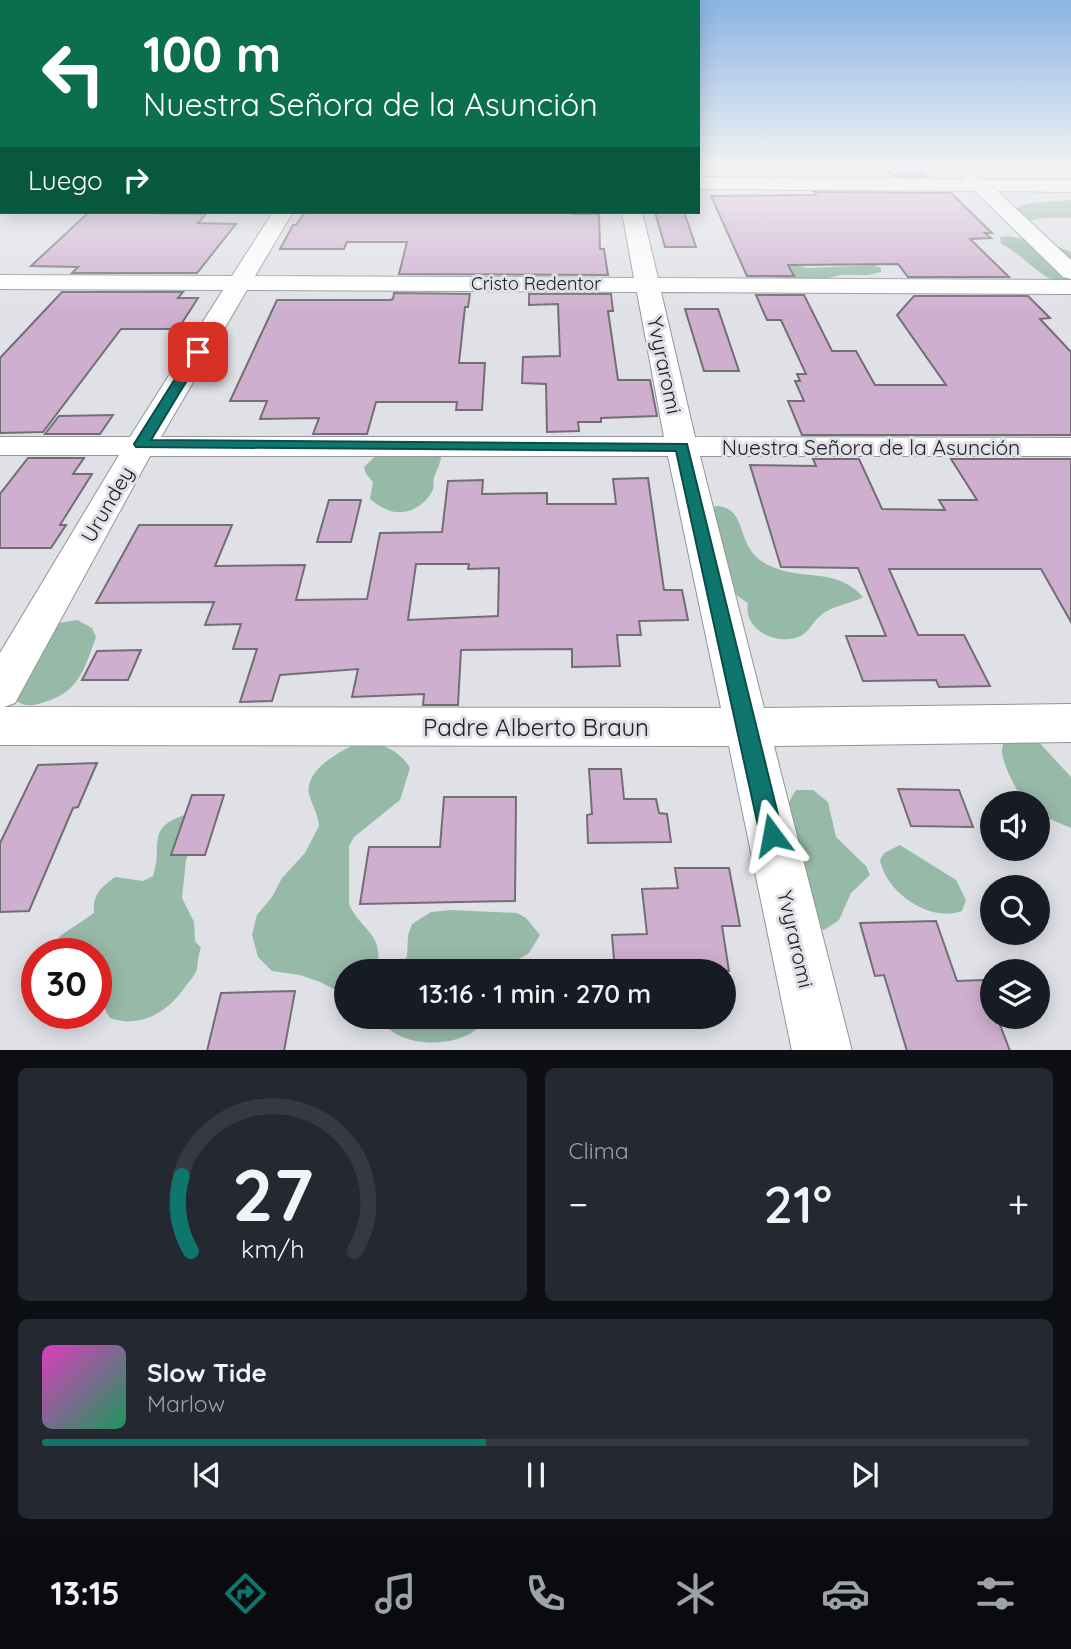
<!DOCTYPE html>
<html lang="es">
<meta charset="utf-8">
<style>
body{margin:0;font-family:Quicksand,sans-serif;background:#242831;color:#f1f3f6;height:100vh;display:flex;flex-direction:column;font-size:26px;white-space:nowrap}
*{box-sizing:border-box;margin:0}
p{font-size:23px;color:#9ea1a6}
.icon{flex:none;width:38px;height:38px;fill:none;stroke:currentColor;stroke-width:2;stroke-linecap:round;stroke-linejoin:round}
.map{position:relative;height:1050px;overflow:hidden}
.details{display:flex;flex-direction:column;gap:18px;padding:18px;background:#0d0f14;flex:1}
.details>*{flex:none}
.hud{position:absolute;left:0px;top:0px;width:700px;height:214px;box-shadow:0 4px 18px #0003;background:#0b6e4f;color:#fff;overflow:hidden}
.buttons{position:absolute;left:980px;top:791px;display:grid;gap:14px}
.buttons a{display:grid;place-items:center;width:70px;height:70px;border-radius:50%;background:#171b24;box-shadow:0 4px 18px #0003;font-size:35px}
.speed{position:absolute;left:21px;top:938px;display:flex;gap:14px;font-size:35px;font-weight:700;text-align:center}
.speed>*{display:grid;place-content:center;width:91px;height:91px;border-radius:50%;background:#171b24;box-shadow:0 4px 18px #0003;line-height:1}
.speed .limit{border:10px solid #d22;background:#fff;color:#111}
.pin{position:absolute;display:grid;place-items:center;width:60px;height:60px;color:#fff;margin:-30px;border-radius:14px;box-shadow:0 4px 10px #0006}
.me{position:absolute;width:77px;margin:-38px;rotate:347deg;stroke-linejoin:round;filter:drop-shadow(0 0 5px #0008)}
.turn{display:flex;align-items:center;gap:24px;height:147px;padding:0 28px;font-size:32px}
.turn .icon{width:91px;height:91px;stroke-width:2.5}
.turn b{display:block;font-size:49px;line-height:60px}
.then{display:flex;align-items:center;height:66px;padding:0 28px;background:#0003;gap:14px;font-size:26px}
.big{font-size:52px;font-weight:600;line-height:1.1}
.details .tile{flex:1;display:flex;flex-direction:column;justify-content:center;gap:10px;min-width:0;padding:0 24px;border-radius:10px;background:#242831}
.details .dial{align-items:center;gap:0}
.dial svg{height:182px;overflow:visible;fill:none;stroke:#363941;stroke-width:7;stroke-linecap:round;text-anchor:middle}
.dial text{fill:#f1f3f6;stroke:none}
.song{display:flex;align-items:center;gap:21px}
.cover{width:84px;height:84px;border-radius:10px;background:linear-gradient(135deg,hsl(310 70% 55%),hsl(150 70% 35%))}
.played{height:7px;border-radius:4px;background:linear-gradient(90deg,#0f766e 45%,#363941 45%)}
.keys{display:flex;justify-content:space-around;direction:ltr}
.heat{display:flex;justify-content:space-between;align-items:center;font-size:38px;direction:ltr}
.details .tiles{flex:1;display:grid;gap:18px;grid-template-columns:1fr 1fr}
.tile:last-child{grid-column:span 2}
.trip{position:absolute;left:334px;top:959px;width:402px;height:70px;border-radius:35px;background:#171b24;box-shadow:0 4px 18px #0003;font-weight:600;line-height:70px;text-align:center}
.dock{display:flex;height:112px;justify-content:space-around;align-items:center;background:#090b0e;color:#9ea1a6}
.dock .icon{width:49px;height:49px}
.dock .active{color:#0f766e}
.dock b{font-size:32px;color:#f1f3f6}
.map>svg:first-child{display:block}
.green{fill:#97b9a8}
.building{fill:#cfafd0;stroke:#736e73;stroke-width:2;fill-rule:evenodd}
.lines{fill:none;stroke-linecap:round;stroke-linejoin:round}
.minor-casing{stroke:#93959a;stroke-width:2}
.minor{fill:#fff;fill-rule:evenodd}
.route{fill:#0f766e;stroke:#0a4d48;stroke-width:2}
.labels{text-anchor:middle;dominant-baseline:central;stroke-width:6;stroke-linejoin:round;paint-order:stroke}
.far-street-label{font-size:18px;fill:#202123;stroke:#dfe1e7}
.street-label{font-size:21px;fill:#202123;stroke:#dfe1e7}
.near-street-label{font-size:24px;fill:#202123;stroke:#dfe1e7}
</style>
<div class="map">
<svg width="1071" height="1051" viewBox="0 0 1071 1051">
<rect width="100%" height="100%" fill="#dfe1e7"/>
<path class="green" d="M1071 199V218H1043L1028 221 1015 209C1028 199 1054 204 1071 199Z
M1007 236 1050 244 1071 252V286C1041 282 1027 256 1001 244L1000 237Z
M783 262 807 268 874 265 881 268V272L868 275H841L820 280 784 279 745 273 744 269Z
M441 452C442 462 437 468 434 478 433 481 434 485 433 489 432 493 427 499 424 502 405 518 388 514 370 499L373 482 366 474 364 467 378 454Z
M715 506C751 507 732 547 768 565 801 582 836 566 863 597 849 605 831 605 819 617 811 624 807 636 795 638 772 644 743 628 748 603 714 583 717 550 711 514Z
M77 620 92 628 96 637C83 673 78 694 38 704 27 707 20 705 13 697L52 624Z
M1034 737 1071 777V828L1038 814V803H1026C1018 795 1001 761 1002 750 1002 746 1004 742 1006 738Z
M365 741C383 744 400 751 410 768L400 800 354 837 349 846V904C361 932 386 933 376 971H346V998L338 991 320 982 300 975 272 971 258 957 252 935 257 915 272 897 282 878 305 853 319 826C318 814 312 805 309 794 304 769 345 747 365 741Z
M796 790H813L828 802 836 837 866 866 870 875 851 893 839 920 824 930 813 925 785 809Z
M185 815 194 816 195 839 186 860 182 898 194 922 195 941 201 948C198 956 198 961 197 969 195 975 189 982 185 987 168 1012 140 1029 110 1018 104 1009 102 1002 104 991L96 982V954H49L60 936 94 913C92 895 101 887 115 877L143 881 153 876C164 847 144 828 185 815Z
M900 845 956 880 966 900 962 911C929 923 886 892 880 860L884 853Z
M451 910 517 913 526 918 540 935 529 953 499 971H395L407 957 408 935 412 924 431 912Z
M380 1017H487C469 1051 395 1051 380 1017Z"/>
<path class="building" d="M884 165H915L925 176H893Z
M814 192 951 193 992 233H985L991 238 970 239 1009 277H908L898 264 788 265 794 276H747L711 196 816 195Z
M89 212 206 214 198 223 236 224 197 273H72L78 267 31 266Z
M305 212H574V214H599L600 249H604L608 275 399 274 407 242H347L344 249H280L293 225H296Z
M655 212H684L696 247H665Z
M62 292H183L178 298H198L178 329H121L43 432 0 433V358Z
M394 293 470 294 468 307H465L459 363H485L482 410H456L457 402H376L367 434H313L319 418 260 419 267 401H230L277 300H390L393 299Z
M529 294H611L613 311H608L618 380H650L657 416 601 418V422H578L579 431 547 432 546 384 522 383 523 357 560 356 558 304 529 305Z
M756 295H804L832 351H856L875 385H946L897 315 914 296H1028L1050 318 1040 319 1071 352V435H802L788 401H804L795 381H800L797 374H806L781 320H767Z
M685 309H718L739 371H704Z
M113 415 100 434H45L59 416Z
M28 458H84L73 474H92L60 525H66L51 548H0V494Z
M813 459H859L882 509 945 510 939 500H977L951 459H1071V622L1041 569H889L918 635H964L990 686 939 687 936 680 863 681 846 636H886L858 568 781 567 750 465 816 466Z
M648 478 664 590H682L688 620 639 621 641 635H617L620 666 572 667V649L461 650 458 705H423L424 694 352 697 358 669 280 675 272 701 240 702 257 649H233L241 624 205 625 214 602 96 603 139 525H232L215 566 305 565 296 600 367 599 380 533 442 532 448 481 483 480 482 494 547 493V504H616L613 479ZM416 564H469L468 569 499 568 498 616 408 620Z
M329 500H361L351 542H317Z
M141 650 128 680H82L97 651Z
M97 763 78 807 73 808 29 911 0 912V843L38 765Z
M589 769H621L624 799H656L659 813 667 814 671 842 588 843 587 815 592 814Z
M898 789 959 790 973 827 911 826Z
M192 795H224L205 855H171Z
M444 797H516L515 901 360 904 369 847H440Z
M675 868H729L740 926H722L729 971H615L612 935 647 934 642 889 678 888Z
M936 921 957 981 983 980 992 1004V1017H997L1010 1051H907L884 975 875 976 860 923Z
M295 991 284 1051H207L221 993Z"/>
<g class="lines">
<g class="minor-casing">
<path id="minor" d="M971 171 985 180H1071V192L997 191 1071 260V279L1063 277 975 191 698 189V177L963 179 964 173Z
M0 172H2V184H0Z
M273 212H293L255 276 634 278 622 212H642L658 278 1071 280V294L661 292 695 437 1071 438V456H700L764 708 1071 704V742L774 746 852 1051H792L729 746 0 745V653L119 455H0V437H130L223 290 0 289V275L232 276ZM247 290 637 292 664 437H161ZM150 456H668L721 708 4 707 15 703Z"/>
</g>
<use href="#minor" class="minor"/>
</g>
<linearGradient id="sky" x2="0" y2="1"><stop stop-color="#8ab4e2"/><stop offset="0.53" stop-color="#f1f2f4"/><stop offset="1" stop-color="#f1f2f4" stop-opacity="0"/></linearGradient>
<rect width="1071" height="312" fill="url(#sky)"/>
<path class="route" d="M198 348 204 352 151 440 687 444 783 835 780 843 772 846 764 843 760 835 676 451 136 447 134 444 192 352Z"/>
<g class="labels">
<g class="far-street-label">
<text x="536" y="283">Cristo Redentor</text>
</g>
<g class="street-label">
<text transform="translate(665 365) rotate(78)">Yvyraromi</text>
<text x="871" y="447">Nuestra Señora de la Asunción</text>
<text transform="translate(107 504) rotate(-60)">Urundey</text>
<text transform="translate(796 939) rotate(77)">Yvyraromi</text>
</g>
<g class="near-street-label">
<text x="536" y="727">Padre Alberto Braun</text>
</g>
</g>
</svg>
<div class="buttons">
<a><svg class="icon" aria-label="sound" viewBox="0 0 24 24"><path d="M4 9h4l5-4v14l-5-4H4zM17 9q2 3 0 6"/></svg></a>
<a><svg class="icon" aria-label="search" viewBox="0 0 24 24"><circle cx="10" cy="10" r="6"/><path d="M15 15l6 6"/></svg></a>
<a><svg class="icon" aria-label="layers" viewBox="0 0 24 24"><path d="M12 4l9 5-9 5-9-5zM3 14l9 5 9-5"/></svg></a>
</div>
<div class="speed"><div class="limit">30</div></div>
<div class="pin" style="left:198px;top:352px;background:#d93025"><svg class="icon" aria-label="arrive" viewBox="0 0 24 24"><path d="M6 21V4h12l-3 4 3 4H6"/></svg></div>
<svg class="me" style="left:772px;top:835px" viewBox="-20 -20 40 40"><path d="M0-17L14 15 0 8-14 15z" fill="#0f766e" stroke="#fff" stroke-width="4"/></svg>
<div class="trip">13:16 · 1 min · 270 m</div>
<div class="hud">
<div class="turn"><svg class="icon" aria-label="left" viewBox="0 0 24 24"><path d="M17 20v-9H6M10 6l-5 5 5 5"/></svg><div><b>100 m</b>Nuestra Señora de la Asunción</div></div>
<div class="then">Luego<svg class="icon" aria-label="right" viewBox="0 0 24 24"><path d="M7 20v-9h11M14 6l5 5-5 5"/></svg></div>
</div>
</div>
<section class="details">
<div class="tiles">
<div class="tile dial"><svg viewBox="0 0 100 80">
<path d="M14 69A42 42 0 1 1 86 69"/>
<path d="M14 69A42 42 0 0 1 10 36" stroke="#0f766e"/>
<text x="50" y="56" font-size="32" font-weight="700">27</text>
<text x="50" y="72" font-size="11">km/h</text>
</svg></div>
<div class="tile"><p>Clima</p>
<div class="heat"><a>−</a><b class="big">21°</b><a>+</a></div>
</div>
<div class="tile">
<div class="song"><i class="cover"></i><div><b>Slow Tide</b><p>Marlow</p></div></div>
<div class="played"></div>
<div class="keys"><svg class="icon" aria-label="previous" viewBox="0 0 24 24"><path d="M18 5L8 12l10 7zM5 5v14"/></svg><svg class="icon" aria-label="pause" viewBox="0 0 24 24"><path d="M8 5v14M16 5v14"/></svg><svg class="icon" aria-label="next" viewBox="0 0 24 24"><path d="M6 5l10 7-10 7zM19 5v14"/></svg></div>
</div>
</div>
</section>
<nav class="dock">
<b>13:15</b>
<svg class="icon active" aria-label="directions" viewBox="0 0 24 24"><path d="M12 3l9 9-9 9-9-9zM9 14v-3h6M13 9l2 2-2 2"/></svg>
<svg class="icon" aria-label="music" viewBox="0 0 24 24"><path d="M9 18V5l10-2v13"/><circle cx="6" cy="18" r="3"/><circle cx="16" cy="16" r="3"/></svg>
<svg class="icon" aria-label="phone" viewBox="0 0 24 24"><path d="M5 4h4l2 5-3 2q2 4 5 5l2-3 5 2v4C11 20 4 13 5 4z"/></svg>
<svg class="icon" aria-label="climate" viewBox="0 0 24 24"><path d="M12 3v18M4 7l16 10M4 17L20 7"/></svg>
<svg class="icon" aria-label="car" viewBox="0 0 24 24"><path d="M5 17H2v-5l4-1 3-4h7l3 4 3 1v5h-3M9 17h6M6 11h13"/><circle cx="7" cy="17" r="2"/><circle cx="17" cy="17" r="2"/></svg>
<svg class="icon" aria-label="filters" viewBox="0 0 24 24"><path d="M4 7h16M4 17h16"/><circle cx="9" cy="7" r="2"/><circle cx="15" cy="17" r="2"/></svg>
</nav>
